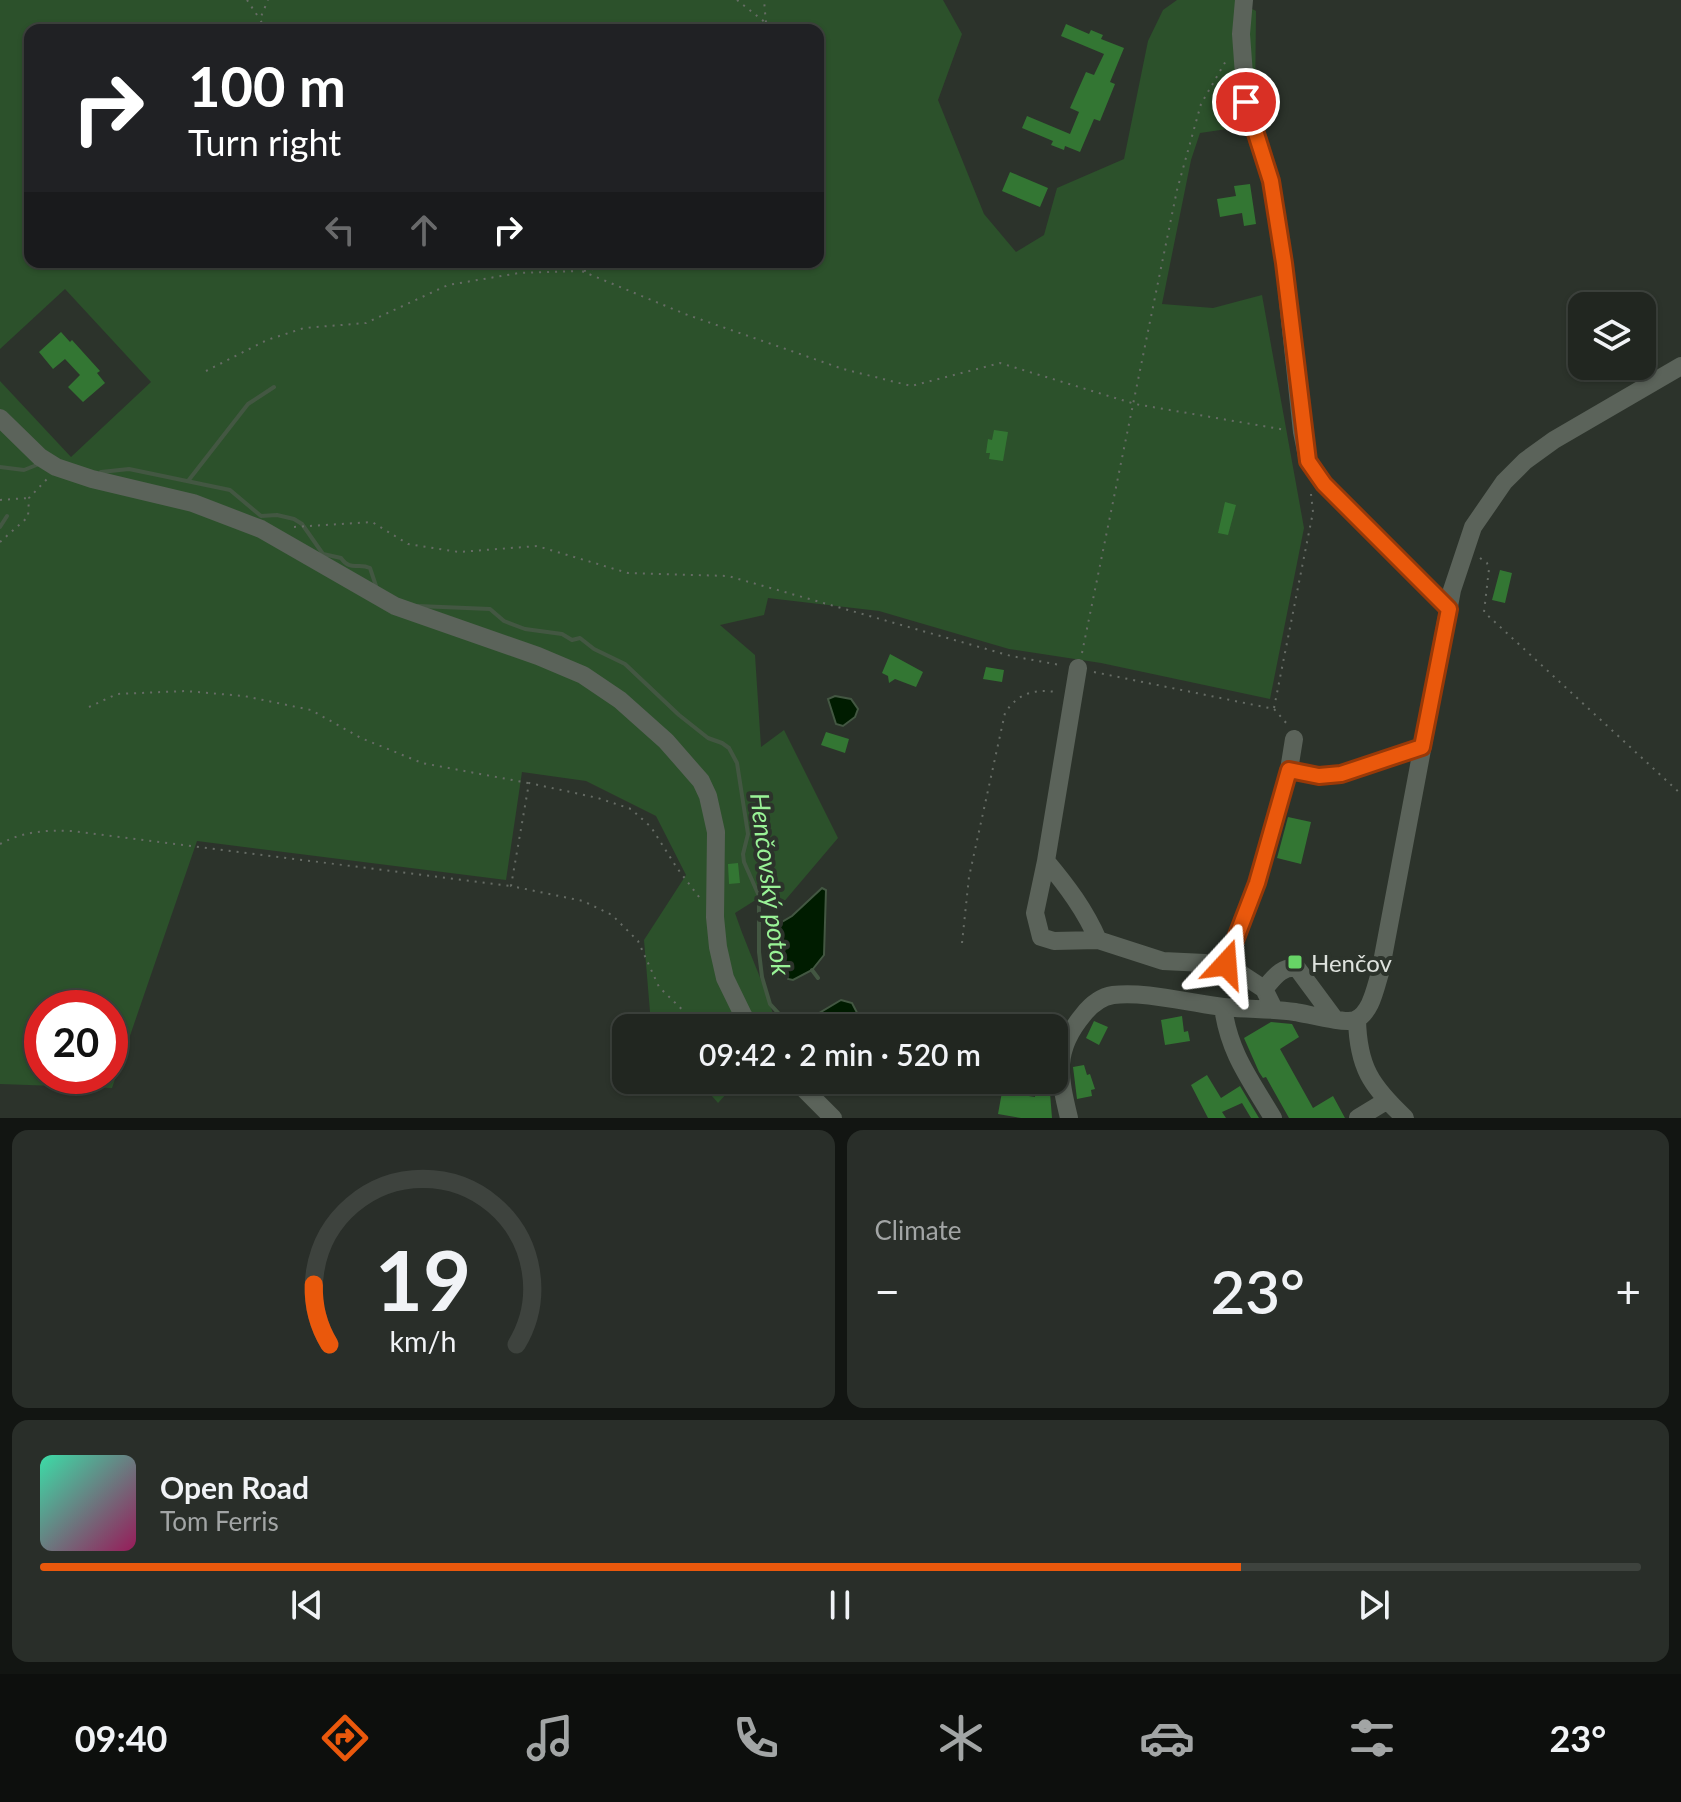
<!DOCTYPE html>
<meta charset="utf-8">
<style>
body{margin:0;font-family:Lato,sans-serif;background:#292e29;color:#f1f3f6;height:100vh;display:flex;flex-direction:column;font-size:30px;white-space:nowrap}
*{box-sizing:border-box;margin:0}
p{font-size:26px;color:#a2a5a5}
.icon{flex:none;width:44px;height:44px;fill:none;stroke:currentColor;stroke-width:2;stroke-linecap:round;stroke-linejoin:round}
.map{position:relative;height:1118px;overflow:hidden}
.side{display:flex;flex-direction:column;gap:12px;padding:12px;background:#121512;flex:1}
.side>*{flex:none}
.top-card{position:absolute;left:24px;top:24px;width:800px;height:244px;border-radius:16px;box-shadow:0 2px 6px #0004,0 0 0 2px #3e433e;background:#202124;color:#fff;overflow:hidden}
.buttons{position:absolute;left:1568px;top:292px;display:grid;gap:16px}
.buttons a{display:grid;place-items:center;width:88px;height:88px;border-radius:16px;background:#212620;box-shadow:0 2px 6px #0004,0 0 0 2px #3e433e;font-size:40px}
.speed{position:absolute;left:24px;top:990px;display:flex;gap:16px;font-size:40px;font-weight:700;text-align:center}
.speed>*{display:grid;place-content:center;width:104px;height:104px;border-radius:50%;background:#212620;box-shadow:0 2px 6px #0004,0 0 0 2px #3e433e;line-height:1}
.speed .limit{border:12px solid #d22;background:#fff;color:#111}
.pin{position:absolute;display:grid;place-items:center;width:68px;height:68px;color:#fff;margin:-34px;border:4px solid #fff;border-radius:50%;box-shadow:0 2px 8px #0007}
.me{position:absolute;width:88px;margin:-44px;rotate:19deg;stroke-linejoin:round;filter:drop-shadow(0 0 6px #0008)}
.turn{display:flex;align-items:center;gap:28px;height:168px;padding:0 32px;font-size:36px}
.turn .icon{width:104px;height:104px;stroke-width:2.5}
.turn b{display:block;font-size:56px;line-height:68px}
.lanes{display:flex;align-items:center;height:76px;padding:0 32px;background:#0003;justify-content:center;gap:40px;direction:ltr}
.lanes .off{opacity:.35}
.big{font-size:60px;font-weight:600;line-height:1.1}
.side .tile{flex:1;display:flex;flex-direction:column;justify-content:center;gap:12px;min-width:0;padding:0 28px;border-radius:16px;background:#292e29}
.side .dial{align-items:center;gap:0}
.dial svg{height:208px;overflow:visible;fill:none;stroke:#3e433e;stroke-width:7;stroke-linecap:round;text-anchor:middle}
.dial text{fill:#f1f3f6;stroke:none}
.song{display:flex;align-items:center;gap:24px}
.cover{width:96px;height:96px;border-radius:12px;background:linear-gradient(135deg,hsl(160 70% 55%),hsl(330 70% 35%))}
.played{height:8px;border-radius:4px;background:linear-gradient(90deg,#ea580c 75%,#3e433e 75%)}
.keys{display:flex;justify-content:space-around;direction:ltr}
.heat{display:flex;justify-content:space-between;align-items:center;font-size:44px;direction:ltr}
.side .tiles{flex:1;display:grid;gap:12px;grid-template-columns:1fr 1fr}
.tile:last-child{grid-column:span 2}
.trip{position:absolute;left:612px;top:1014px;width:456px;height:80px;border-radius:16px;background:#212620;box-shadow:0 2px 6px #0004,0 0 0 2px #3e433e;font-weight:600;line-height:80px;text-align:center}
.tabs{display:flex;height:128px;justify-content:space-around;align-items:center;background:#0d0f0d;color:#a2a5a5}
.tabs .icon{width:56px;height:56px}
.tabs .active{color:#ea580c}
.tabs b{font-size:36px;color:#f1f3f6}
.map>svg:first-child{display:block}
.green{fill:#2c512b;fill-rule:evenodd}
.water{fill:#001c00;stroke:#435742;stroke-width:2}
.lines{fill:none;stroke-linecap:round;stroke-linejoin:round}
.stream{stroke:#435742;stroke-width:4}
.building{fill:#337633}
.path{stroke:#666c65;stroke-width:2;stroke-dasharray:2 6;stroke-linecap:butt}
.minor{stroke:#5b635a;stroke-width:18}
.route-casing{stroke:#983908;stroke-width:20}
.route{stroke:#ea580c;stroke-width:14}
.poi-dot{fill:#67d466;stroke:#2c332b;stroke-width:3}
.labels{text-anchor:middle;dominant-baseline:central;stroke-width:8;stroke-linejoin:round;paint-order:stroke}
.poi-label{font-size:24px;fill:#dee2dd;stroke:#2c332b;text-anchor:start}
.water-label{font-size:26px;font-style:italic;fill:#99f296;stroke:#2c332b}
</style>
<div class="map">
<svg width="1681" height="1118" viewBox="0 0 1681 1118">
<rect width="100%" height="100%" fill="#2c332b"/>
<path class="green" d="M0 0H943L962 34 938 100 984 214 1016 252 1044 235 1057 188 1124 159 1148 41 1163 10 1177 0H1235L1256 11 1255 104 1241 127 1200 133 1191 160 1162 304 1213 308 1262 295 1304 528 1270 699 1101 663 1009 649 879 611 768 598 764 615 720 625 755 655 761 747 784 730 838 838 782 904 754 901 735 913C748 952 767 988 777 1028H654L651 1024 644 940 686 875 656 816 586 781 522 772 506 880 197 841 112 1088 0 1084V381L71 457 151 382 65 289 0 349ZM30 30H818V262H30ZM42 1008H110V1076H42Z
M698 1080H739L718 1103Z"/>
<path class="water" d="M835 696 851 699 858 709 855 717 843 726 836 724 828 699Z
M822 888 826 890 824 955 812 970 793 980 788 979 770 929 792 916Z
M841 1000 852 1003 865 1028H794Z"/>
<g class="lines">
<path class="stream" d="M0 467 24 470 39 464
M101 472 129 469 230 490 261 516 277 515 294 519 302 524 323 554 341 558C351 572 358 562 370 568L376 586
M188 481 248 404 274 387
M0 527 7 516
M418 606 490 609 504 621 525 629 562 634 572 640 580 638 594 649 625 664 679 715 708 738 722 743 729 748 737 763 748 834 743 854 744 862 759 896V952L762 977 770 1004 792 1028
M812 970 818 978"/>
</g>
<path class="building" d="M1066 24 1089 34 1091 30 1103 35 1101 39 1124 48 1110 82 1115 84 1100 121 1094 119 1080 152 1065 146 1064 150 1051 145 1053 141 1022 128 1027 116 1070 134 1079 112 1070 108 1086 72 1094 75 1104 54 1061 36Z
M1010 172 1048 188 1040 207 1002 191Z
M1250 184 1256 224 1244 226 1242 213 1220 217 1217 199 1236 196 1234 186Z
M61 332 70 342 72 340 100 371 97 373 105 383 83 402 68 387 80 375 65 359 53 369 39 352Z
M994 430 1008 432 1003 461 989 459 990 453H986L988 439 992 440Z
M1225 502 1236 505 1228 535 1218 533Z
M1500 570 1512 573 1505 603 1492 600Z
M890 654 923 672 916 687 895 679 889 683 888 676 882 673Z
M986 667 1004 670 1002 682 983 679Z
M826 732 849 739 845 753 821 745Z
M1288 817 1311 822 1301 864 1277 858Z
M738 863 740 883 729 884 728 864Z
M1182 1016 1184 1032 1188 1031 1190 1041 1165 1045 1161 1020Z
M1094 1021 1108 1027 1099 1045 1086 1038Z
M1271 1022 1292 1024 1299 1037 1280 1049 1313 1108 1333 1096 1345 1118H1289L1266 1077 1263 1078 1259 1072 1244 1038Z
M1084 1065 1087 1075 1090 1074 1095 1089 1091 1090 1092 1096 1077 1099 1073 1067Z
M1207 1075 1221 1098 1240 1086 1259 1118H1251L1242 1103 1222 1112 1226 1118H1208L1191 1085Z
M1035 1080H1049L1052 1118H1021L998 1114 1002 1092 1035 1097Z"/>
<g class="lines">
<path class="path" d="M247 0 259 18
M737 0 766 23
M265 30 260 19 268 0
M764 30 766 23 764 0
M560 262 685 314 843 369 911 386 1000 363 1135 404 1286 430
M584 271 622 262
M206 371 267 340 304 328 366 323 448 285 519 273 578 271
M0 500 28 498
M294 527 372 522 408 544 459 552 537 546 628 573 728 576 1011 656 1060 665
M0 542 28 517 29 498 47 479
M1480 558 1487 563 1489 569 1484 612 1681 794
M1082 653 1177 190 1201 104 1227 59
M1094 672 1274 709 1288 725
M89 707 117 694 185 691 244 696 311 710 361 738 422 763 528 783
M1274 708 1313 512 1311 494
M0 844C24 831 46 830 72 831L510 886
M699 897 677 868 651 827 631 809 598 798 529 783 511 886 583 901 612 915 638 941 659 987 701 1028
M962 943 969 877 1005 713C1018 693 1034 689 1056 692
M766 1080 780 1084"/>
<path class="minor" d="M1244 0 1241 34 1246 102 1271 181 1284 263 1302 432 1308 461 1324 484 1449 609
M0 418 40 457 56 467 92 479 193 503 261 529 395 606 538 656 583 675 620 700 666 741 701 781 708 796 716 832 715 917 718 947 725 978 743 1015 752 1028
M1078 668 1046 861C1067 886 1085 910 1098 940L1163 961 1226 964 1264 989 1274 1009
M1289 770 1319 776 1341 774 1422 747
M1046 861 1035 913 1041 937 1054 941 1098 940
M1226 964 1257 883 1289 770 1294 739
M1264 989C1274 978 1281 966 1297 968L1334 1018
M1223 1007C1229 1053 1250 1079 1273 1118
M1357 1019C1358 1067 1371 1086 1405 1118
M795 1080 833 1118
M1069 1118C1059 1076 1053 1051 1083 1015 1090 1006 1100 997 1113 995 1143 991 1185 1002 1216 1006 1242 1010 1269 1008 1295 1012 1308 1014 1344 1024 1355 1020 1371 1013 1375 989 1380 973L1452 590 1473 527 1504 482 1525 461 1554 440 1681 366
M1358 1118 1386 1101"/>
</g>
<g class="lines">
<g class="route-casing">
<path id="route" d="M1226 964 1257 883 1289 770 1319 776 1341 774 1422 747 1449 609 1324 484 1308 461 1284 263 1271 181 1246 102"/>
</g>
<use href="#route" class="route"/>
</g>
<rect class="poi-dot" x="1287" y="954" width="16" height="16" rx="4"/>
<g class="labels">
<g class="poi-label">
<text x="1311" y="962">Henčov</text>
</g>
<g class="water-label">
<text transform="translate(771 884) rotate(83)">Henčovský potok</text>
</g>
</g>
</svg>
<div class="buttons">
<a><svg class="icon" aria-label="layers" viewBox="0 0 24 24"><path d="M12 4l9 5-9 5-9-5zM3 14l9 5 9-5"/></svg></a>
</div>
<div class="speed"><div class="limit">20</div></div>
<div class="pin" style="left:1246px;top:102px;background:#d93025"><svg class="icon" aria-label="arrive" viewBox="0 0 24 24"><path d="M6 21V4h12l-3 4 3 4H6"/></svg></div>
<svg class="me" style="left:1226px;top:964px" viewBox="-20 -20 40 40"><path d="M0-17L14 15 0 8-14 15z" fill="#ea580c" stroke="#fff" stroke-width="4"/></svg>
<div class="trip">09:42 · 2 min · 520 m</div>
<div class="top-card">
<div class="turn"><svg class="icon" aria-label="right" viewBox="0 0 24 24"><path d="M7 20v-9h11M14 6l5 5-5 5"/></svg><div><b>100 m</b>Turn right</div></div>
<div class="lanes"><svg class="icon off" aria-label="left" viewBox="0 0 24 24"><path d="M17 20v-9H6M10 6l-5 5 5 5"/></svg><svg class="icon off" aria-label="ahead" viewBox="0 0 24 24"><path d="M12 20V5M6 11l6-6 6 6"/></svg><svg class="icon" aria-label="right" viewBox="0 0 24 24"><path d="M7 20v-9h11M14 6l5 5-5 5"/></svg></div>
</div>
</div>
<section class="side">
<div class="tiles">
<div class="tile dial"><svg viewBox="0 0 100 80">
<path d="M14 69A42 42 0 1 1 86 69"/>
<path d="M14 69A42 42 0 0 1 8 46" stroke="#ea580c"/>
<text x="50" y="56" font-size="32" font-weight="700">19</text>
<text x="50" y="72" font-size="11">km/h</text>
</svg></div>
<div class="tile"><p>Climate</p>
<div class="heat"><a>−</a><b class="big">23°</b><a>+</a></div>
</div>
<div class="tile">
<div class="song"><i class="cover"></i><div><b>Open Road</b><p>Tom Ferris</p></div></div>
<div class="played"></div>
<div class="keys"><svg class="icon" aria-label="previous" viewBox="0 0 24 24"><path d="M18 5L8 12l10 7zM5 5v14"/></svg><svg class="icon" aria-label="pause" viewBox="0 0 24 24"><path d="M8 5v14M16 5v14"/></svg><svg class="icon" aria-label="next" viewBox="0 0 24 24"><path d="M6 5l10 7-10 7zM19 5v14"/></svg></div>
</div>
</div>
</section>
<nav class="tabs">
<b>09:40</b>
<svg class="icon active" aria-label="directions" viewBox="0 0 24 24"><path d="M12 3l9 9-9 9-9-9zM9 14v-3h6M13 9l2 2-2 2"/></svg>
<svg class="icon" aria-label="music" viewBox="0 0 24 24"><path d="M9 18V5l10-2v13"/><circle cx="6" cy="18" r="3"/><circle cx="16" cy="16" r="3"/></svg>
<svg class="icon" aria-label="phone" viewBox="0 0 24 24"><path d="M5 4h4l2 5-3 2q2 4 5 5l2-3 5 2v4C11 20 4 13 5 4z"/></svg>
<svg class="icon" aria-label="climate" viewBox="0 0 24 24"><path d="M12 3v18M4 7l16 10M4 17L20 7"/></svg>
<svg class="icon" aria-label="car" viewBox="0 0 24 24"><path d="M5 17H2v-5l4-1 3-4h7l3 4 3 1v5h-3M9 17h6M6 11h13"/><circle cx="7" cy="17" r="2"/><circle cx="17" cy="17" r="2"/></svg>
<svg class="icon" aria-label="filters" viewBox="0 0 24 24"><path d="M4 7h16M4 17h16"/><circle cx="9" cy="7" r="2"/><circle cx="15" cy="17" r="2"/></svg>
<b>23°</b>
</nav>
